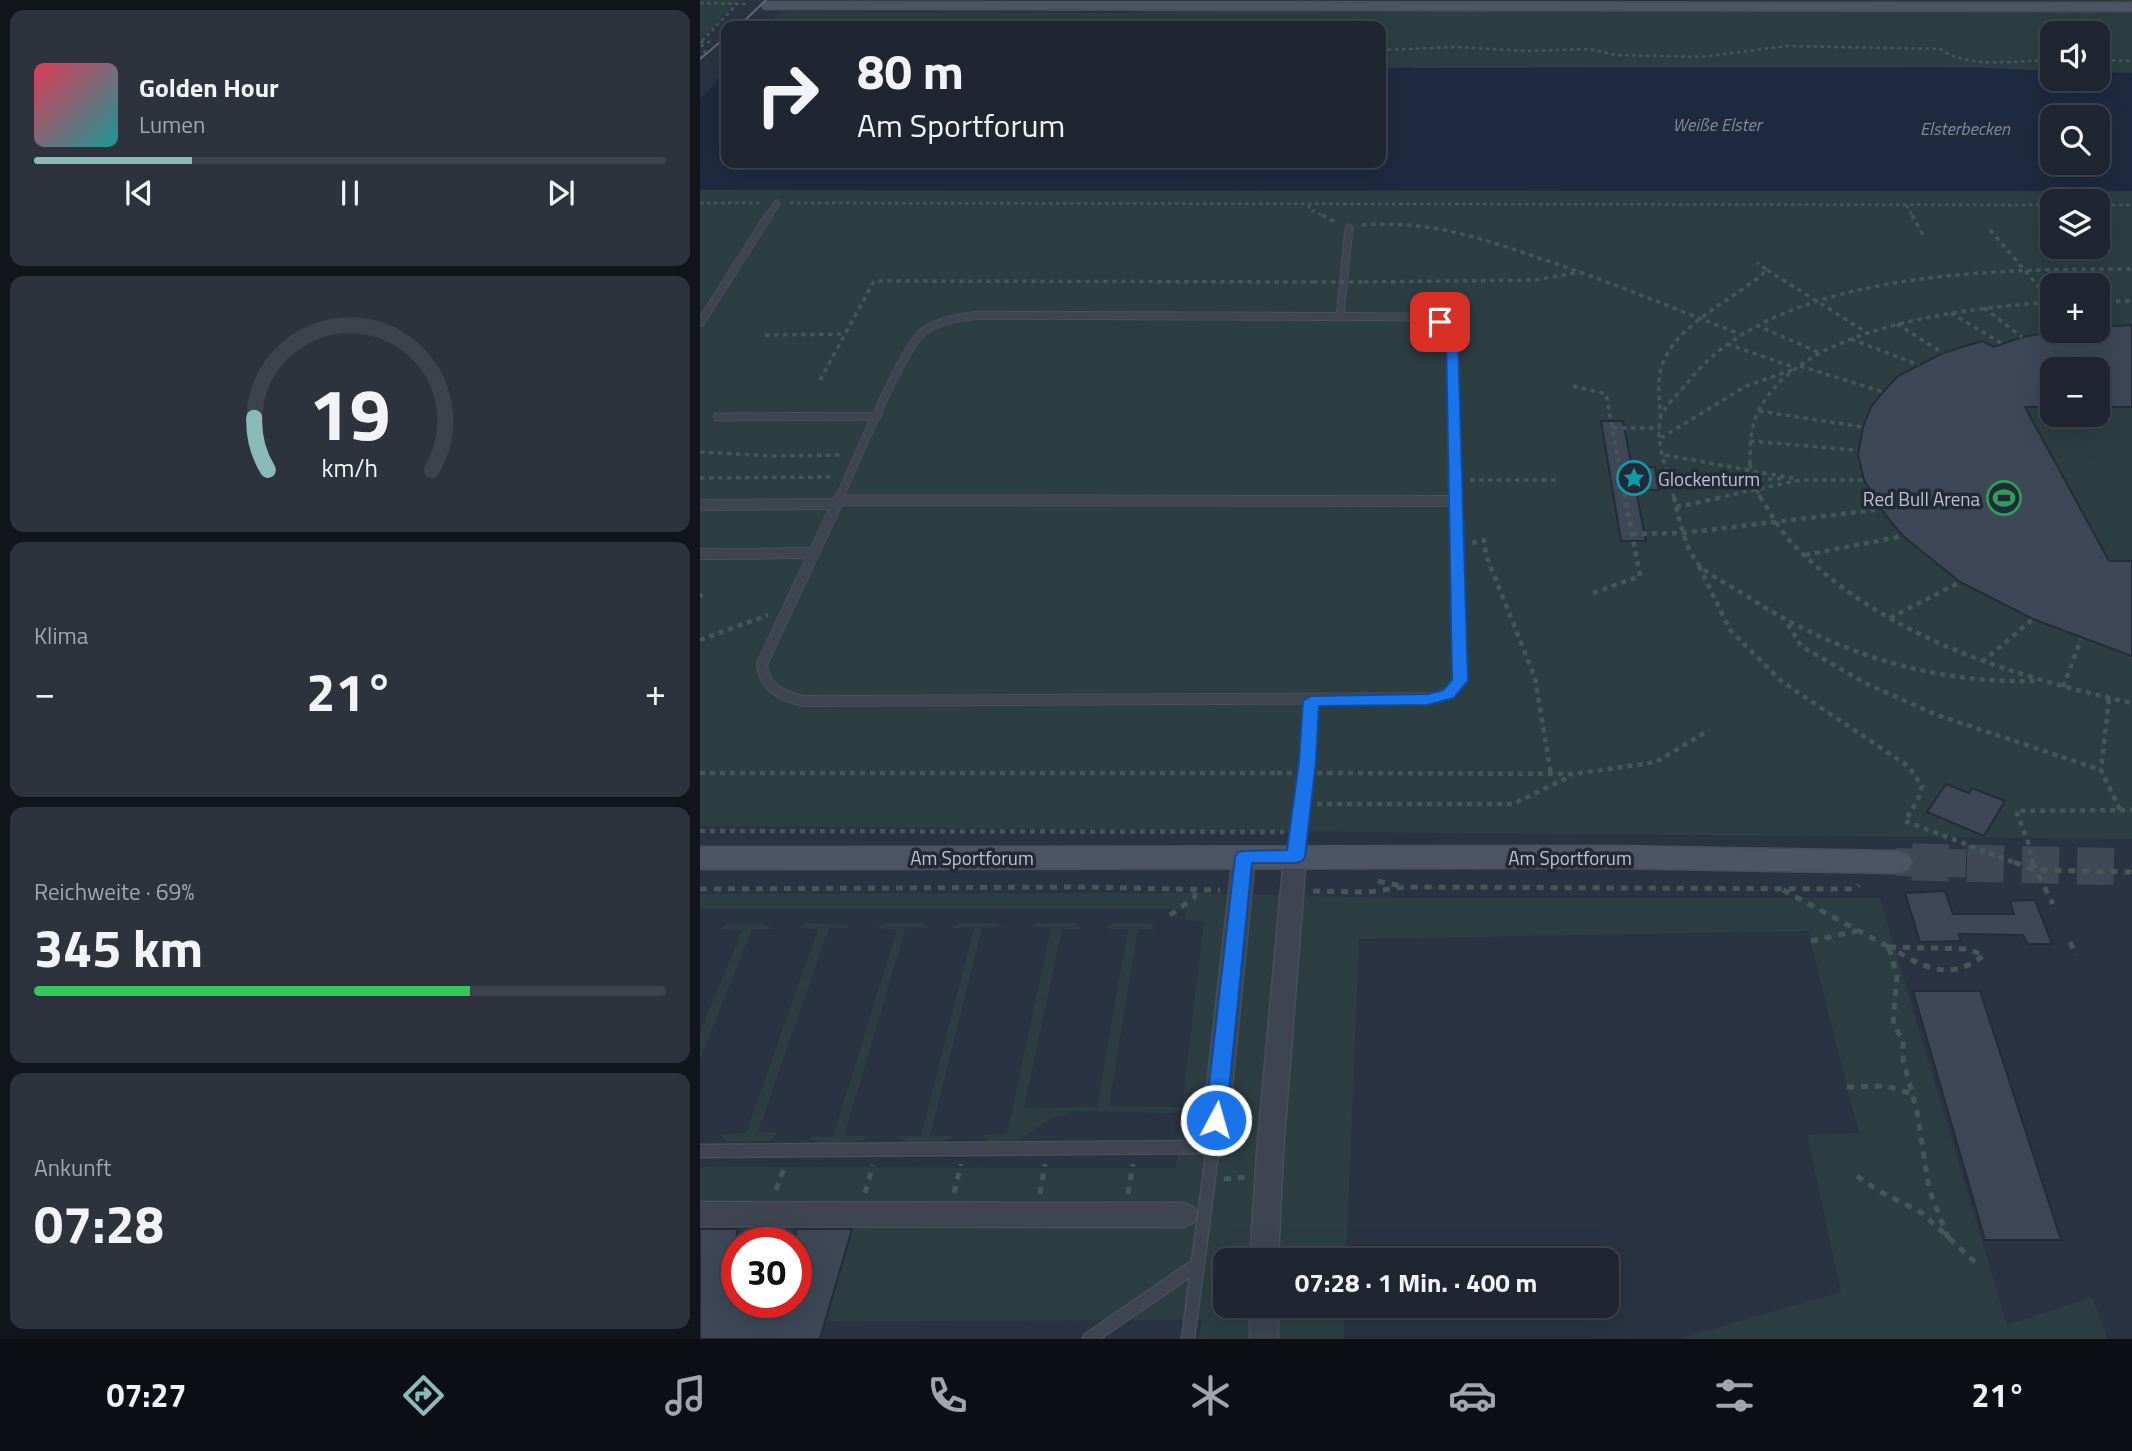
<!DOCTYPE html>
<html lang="de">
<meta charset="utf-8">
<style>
body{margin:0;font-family:"Titillium Web",sans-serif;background:#2d323d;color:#f1f3f6;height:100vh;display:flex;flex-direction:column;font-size:26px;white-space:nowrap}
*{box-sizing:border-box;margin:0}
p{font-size:23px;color:#a2a5ab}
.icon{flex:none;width:38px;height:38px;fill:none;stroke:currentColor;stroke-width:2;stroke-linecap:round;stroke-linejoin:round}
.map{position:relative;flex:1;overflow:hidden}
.panel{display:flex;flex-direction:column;gap:10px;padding:10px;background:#12151b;width:700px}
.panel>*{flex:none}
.top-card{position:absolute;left:21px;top:21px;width:665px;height:147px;border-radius:14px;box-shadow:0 7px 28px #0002,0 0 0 2px #3d434d;background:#202631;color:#f1f3f6;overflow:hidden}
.fabs{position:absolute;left:1340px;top:21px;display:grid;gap:14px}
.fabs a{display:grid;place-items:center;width:70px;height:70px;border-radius:14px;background:#202631;box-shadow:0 7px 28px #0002,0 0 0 2px #3d434d;font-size:35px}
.speed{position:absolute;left:21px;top:1227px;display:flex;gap:14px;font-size:35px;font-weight:700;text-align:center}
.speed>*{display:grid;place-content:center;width:91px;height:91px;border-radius:50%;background:#202631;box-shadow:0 7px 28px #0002,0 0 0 2px #3d434d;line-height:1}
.speed .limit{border:10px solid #d22;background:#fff;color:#111}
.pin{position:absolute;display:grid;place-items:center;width:60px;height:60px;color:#fff;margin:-30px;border-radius:14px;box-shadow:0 4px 10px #0006}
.me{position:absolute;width:77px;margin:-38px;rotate:6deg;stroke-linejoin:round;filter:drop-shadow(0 0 5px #0008)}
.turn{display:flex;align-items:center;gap:24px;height:147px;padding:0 21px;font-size:32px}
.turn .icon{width:91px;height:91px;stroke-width:2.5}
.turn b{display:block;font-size:49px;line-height:60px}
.big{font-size:52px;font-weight:700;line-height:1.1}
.panel .tile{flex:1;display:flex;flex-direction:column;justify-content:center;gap:10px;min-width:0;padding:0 24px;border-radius:14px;background:#2d323d}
.panel .dial{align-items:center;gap:0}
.dial svg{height:182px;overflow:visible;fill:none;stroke:#3d434d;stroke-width:7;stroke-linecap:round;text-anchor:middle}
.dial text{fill:#f1f3f6;stroke:none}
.song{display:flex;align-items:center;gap:21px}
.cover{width:84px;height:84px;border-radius:10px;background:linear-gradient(135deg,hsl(350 70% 55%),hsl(180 70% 35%))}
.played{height:7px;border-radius:4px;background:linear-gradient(90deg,#8bbbb9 25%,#3d434d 25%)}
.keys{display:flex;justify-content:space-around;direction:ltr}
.heat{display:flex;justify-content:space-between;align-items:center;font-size:38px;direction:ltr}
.charge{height:10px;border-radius:5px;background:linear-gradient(90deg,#34c759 69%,#3d434d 0)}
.trip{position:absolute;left:513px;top:1248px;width:406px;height:70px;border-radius:14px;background:#202631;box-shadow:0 7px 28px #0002,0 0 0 2px #3d434d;font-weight:700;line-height:70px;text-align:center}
.menu{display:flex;height:112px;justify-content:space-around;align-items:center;background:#0d0f14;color:#a2a5ab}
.menu .icon{width:49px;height:49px}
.menu .active{color:#8bbbb9}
.menu b{font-size:32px;color:#f1f3f6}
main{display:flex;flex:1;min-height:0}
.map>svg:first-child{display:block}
.green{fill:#2c3e42;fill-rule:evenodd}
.water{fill:#1e2a3f;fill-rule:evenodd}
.pier{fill:#2a3341}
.building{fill:#3d4756;stroke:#252c38;stroke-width:2}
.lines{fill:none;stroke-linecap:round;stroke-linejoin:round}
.secondary-tunnel-far1{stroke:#404856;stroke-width:28;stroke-dasharray:28 14;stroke-linecap:butt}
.secondary-tunnel{stroke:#404856;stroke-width:37;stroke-dasharray:37 18;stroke-linecap:butt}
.lane-far3-casing{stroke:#484e5a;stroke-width:7}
.lane-far2-casing{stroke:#484e5a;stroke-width:9}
.lane-far1-casing{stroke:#484e5a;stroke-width:12}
.lane-casing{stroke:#484e5a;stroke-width:15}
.street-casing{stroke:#484e5a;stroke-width:3}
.secondary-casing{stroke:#484e5a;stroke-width:3}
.path-far3{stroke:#46575a;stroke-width:2.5;stroke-dasharray:3.5 3.5;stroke-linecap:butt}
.path-far2{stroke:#46575a;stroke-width:3.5;stroke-dasharray:4.5 4.5;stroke-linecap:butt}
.path-far1{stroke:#46575a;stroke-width:4.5;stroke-dasharray:5 5;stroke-linecap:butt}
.path{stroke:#46575a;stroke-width:5;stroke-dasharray:7 7;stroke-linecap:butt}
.lane-far3{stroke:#3e4551;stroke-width:5}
.lane-far2{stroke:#3e4551;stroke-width:7}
.lane-far1{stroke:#3e4551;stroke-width:10}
.lane{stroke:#3e4551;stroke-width:12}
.street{fill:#3e4551;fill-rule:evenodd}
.secondary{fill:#4d5464;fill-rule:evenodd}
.tram{stroke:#616977;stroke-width:2}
.path-bridge-far1{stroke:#46575a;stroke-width:3.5;stroke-dasharray:4.5 4.5;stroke-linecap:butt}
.path-bridge{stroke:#46575a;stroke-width:4.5;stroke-dasharray:5 5;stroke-linecap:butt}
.route{fill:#1a73e8;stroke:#114b97;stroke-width:2}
.labels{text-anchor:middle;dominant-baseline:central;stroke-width:7;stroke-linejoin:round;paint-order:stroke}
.far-water-label{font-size:18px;font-style:italic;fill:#798aa6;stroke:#232a37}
.poi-label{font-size:19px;fill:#bcc1cb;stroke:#232a37;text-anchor:start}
.street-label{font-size:19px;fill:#bcc1cb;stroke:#232a37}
</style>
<main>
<section class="panel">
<div class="tile">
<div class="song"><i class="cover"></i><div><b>Golden Hour</b><p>Lumen</p></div></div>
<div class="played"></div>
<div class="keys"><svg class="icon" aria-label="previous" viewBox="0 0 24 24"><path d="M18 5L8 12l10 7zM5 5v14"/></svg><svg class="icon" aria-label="pause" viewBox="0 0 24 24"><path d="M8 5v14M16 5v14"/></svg><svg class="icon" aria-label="next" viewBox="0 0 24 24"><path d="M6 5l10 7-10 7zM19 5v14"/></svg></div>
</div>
<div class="tile dial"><svg viewBox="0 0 100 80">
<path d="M14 69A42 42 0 1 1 86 69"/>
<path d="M14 69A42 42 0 0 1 8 46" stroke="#8bbbb9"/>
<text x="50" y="56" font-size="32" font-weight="700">19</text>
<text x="50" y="72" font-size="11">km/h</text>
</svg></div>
<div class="tile"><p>Klima</p>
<div class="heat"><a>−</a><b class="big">21°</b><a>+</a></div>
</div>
<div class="tile"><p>Reichweite · 69%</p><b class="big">345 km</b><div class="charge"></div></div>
<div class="tile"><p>Ankunft</p><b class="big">07:28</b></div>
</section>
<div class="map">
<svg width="1432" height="1339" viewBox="0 0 1432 1339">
<rect width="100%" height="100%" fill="#2a3341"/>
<path class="green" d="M0 0H39L0 41Z
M1432 0V73L1398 72V33H1353V71L1266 67 681 68V26H66L76 15 87 12 442 13 447 7H900Z
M0 190 1432 191V839L0 826ZM1353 201H1398V247H1353ZM1353 285H1398V331H1353ZM1353 369H1398V415H1353Z
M486 893 696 898H1180L1307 1325 1392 1297 1408 1339H978L1141 1292 1107 1135 1159 1133 1108 931 659 939 646 1260H525V1306H645L644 1339H499L501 1320 125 1321 153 1225H0V1167L476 1168 481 1110 473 1113 376 1111 352 1118 317 1141 288 1142 282 1135 307 1134 351 928 332 927 337 923H376L381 929H362L324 1108 397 1107 428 929H407L412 923H450L456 929H438L409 1106 482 1107 504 921 485 920 486 909H0V894Z
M105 923 143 924 151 928H129L58 1132 78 1133 70 1141 29 1142 24 1140 22 1134 46 1133 118 929 99 928Z
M185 923H224L228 928H206L144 1136H169C159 1145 118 1148 109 1137H133L197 929 175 928Z
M259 923H297L304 927 282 928 230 1136H254C243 1145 205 1146 195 1136H221L274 928H252Z
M27 924H65L74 929H52L0 1059V1033L42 930 20 929Z"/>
<path class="water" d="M1266 67 1353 71V79H1398V72L1432 73V191L0 190V85L20 83 0 82 26 68V163H681V68ZM1353 117H1398V163H1353Z"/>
<path class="pier" d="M0 64H26V68L15 82H17L0 99Z"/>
<path class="building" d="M1432 325V407H1398V369H1353V407H1325L1409 561H1432V656L1333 619 1260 582 1203 536 1186 516 1164 480 1158 455 1163 427 1171 407 1183 392 1198 376 1243 353 1282 341 1294 347 1322 337 1357 331H1398V327Z
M901 421H923L932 467H955L959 490H936L946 541H921Z
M1246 784 1269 793 1272 788 1305 801 1284 836 1227 812Z
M1245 891 1253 914H1314L1310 901 1335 900 1352 944H1328L1323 935 1259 934 1261 941 1220 942 1205 893Z
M1213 991H1280L1361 1240H1285Z
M0 1229H37V1302H96V1229H152L120 1339H0Z"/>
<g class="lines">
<path class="secondary-tunnel-far1" d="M1196 862 1295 864"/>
<path class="secondary-tunnel" d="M1212 862 1432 867"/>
<g class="lane-far3-casing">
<path id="lane-far3" d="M68 217 77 203"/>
</g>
<g class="lane-far2-casing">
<path id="lane-far2" d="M640 316 649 228
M0 323 69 215
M17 417 178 416
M139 498C154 467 202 347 224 331 240 320 261 317 280 315L722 317 747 326 752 335 756 498"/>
</g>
<g class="lane-far1-casing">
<path id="lane-far1" d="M140 497 62 664C64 688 82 696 103 701L735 698C752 693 758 684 761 667L756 497
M138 500 756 501
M0 505 137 504
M0 554 114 553
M595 857 607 761 611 701"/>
</g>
<g class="lane-casing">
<path id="lane" d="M0 1151 513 1147 488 1339
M389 1339 498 1264"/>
</g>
<g class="street-casing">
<path id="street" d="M544 849 552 851 555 857 526 1147 522 1155 513 1158 504 1155 500 1147 533 857 536 851Z
M595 849 603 851 606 857 583 1152 578 1260H550L557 1152 584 857 587 851Z
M0 1202 484 1203 493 1207 497 1215 493 1223 484 1227 0 1226Z
M550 1306H578V1339H550Z"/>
</g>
<g class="secondary-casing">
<path id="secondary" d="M69 2 1432 3V11L64 9 62 6 64 3Z
M917 846 1196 851 1207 854 1212 862 1207 870 1196 873 917 868 0 869V847Z"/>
</g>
<path class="path-far3" d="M0 3 49 4
M112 26 124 22
M0 42H14
M681 50 755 47 828 51 890 49 916 55 1001 57 1087 46 1240 49C1269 70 1319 60 1353 60
M0 59 5 53 1 42 41 0
M1398 60 1432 61
M0 203H60
M90 203 1353 205
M609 205V209L625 217
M1206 205 1213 217
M1398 205H1432"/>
<path class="path-far2" d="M622 215 637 223
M1212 215 1223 235
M662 225C731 220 780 238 845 260 911 282 975 309 1040 334
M1290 230 1352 302
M1067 270 1166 332
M664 282 835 280 880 272
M1398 301H1432
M1284 308 1322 337
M1251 313 1301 343
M1197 324 1243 353
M1056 325 1120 353
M65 335 145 334
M1151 339 1219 365
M1027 344 1096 368
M1100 366 1183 392
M120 380 174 281 613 282
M873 386 906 394 925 498
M1059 411 1163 427
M960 418C960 405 958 392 959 380 963 328 1033 302 1067 270L1057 263
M913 428H960
M961 438 1046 386 1092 370
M1050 441 1154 450
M0 452 71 456 141 455
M965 455 1097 479
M1050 464C1050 448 1050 432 1056 417 1093 325 1269 308 1353 302
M0 478 132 477
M770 480H860
M969 480 1086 479
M1059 495 1061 498
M974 498C969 475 955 444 960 420 962 408 980 392 988 382 1076 269 1301 269 1432 269
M1016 498 1101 480H1164"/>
<path class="path-far1" d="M974 497C978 516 986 552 1000 566 1012 577 1031 586 1045 595 1134 653 1231 684 1338 681
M1060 497C1070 511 1078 528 1090 541 1180 636 1308 675 1432 703
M976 507 1024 497
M932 534 983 533 1175 510
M772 543 784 540 786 555 835 678 851 775
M1105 555 1203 536
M999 566 1030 630 1081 681 1208 766 1222 786 1218 800 1205 821 1318 864
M893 593 940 576 925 497
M0 597 2 594
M1190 618 1260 582
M1088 624 1101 646 1165 683 1237 715 1401 770
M0 640 68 615
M1282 662 1333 619
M1363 687 1381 639
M1409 699 1401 770 1420 810
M0 773H577
M628 773 875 774 956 762 1009 730
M617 804H813L871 776
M0 831 584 832
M1333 864 1328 842 1316 811 1432 810"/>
<path class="path" d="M1314 862 1334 870 1432 872
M1332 862 1353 904
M678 881 701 886
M0 889 385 887 520 890
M1083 890 1189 947
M613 891 668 892 705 887 1153 889 1159 885
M470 915 494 898 496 890
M1111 941 1157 931
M1370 942 1376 955
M1189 947 1267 949 1284 955C1248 983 1224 967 1189 947Z
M1189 948 1197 976 1193 1024 1203 1040V1060L1217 1111 1229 1189 1249 1240
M1147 1087 1186 1086 1209 1093
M1157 1176 1179 1191 1222 1213 1277 1264
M524 1179 547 1177
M76 1190 85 1166
M165 1193 173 1165
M254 1193 261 1164
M340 1194 345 1164
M428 1194 433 1164"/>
<use href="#lane-far3" class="lane-far3"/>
<use href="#lane-far2" class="lane-far2"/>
<use href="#lane-far1" class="lane-far1"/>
<use href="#lane" class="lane"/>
<use href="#street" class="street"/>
<use href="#secondary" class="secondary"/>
<path class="tram" d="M39 26 66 0
M0 59 26 37"/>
<path class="path-bridge-far1" d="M613 282H664
M1050 464 1053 482 1059 495"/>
<path class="path-bridge" d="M577 773H628"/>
</g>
<path class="route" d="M736 319C746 317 755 326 758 335L768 681 754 698 728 705 619 706 616 761 605 857 602 861 596 863H552L526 1120 523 1126 516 1129 508 1126 505 1120 535 857 538 852 544 851 587 850 599 761 603 701 611 696 728 694 743 690 752 680 746 335 734 322Z"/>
<defs>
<g id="sight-ring" transform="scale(1.75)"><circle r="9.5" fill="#232a37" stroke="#0f9aa8" stroke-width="1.5"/><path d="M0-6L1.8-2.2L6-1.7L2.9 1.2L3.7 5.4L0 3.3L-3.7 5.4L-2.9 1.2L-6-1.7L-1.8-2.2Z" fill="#0f9aa8"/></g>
<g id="stadium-ring" transform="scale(1.75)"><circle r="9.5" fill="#232a37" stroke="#2e9e5b" stroke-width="1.5"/><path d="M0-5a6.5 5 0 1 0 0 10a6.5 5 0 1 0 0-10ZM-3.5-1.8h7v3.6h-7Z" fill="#2e9e5b"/></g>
</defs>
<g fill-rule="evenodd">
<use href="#sight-ring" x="934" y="478"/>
<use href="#stadium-ring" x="1304" y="498"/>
</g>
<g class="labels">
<g class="far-water-label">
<text x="1017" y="124">Weiße Elster</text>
<text x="1265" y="128">Elsterbecken</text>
</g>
<g class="poi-label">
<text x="958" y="478">Glockenturm</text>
<text x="1280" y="498" text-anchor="end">Red Bull Arena</text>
</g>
<g class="street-label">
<text x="272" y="857">Am Sportforum</text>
<text x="870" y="857">Am Sportforum</text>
</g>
</g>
</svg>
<div class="fabs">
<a><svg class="icon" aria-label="sound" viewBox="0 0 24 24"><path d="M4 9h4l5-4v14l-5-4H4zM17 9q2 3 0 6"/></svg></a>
<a><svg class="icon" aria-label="search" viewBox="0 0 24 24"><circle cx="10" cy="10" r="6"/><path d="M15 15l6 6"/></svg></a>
<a><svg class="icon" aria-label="layers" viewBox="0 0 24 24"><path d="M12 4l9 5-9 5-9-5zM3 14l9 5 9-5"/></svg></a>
<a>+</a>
<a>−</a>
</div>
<div class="speed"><div class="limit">30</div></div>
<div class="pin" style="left:740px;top:322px;background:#d93025"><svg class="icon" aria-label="arrive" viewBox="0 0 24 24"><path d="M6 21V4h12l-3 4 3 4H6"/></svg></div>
<svg class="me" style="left:516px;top:1120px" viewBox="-20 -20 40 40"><circle r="17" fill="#1a73e8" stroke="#fff" stroke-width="3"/><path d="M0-11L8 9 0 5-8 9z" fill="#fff"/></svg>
<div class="trip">07:28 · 1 Min. · 400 m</div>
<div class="top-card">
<div class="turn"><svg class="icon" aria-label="right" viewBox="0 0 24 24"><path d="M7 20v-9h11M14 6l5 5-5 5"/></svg><div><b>80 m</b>Am Sportforum</div></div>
</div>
</div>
</main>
<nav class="menu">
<b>07:27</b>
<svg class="icon active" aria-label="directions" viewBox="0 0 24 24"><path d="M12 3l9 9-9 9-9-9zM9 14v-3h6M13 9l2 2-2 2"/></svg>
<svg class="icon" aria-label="music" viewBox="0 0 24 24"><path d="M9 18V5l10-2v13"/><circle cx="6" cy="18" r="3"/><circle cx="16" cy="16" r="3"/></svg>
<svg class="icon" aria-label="phone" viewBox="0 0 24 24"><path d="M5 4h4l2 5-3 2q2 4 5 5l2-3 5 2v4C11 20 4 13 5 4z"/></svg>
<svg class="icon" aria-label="climate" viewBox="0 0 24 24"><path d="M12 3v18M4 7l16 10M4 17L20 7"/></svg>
<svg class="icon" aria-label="car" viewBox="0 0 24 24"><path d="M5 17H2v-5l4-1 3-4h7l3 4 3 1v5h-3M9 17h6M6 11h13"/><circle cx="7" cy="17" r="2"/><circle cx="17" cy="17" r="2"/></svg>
<svg class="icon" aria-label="filters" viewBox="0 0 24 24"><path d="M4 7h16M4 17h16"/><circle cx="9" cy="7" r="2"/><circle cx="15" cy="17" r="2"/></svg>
<b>21°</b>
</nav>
